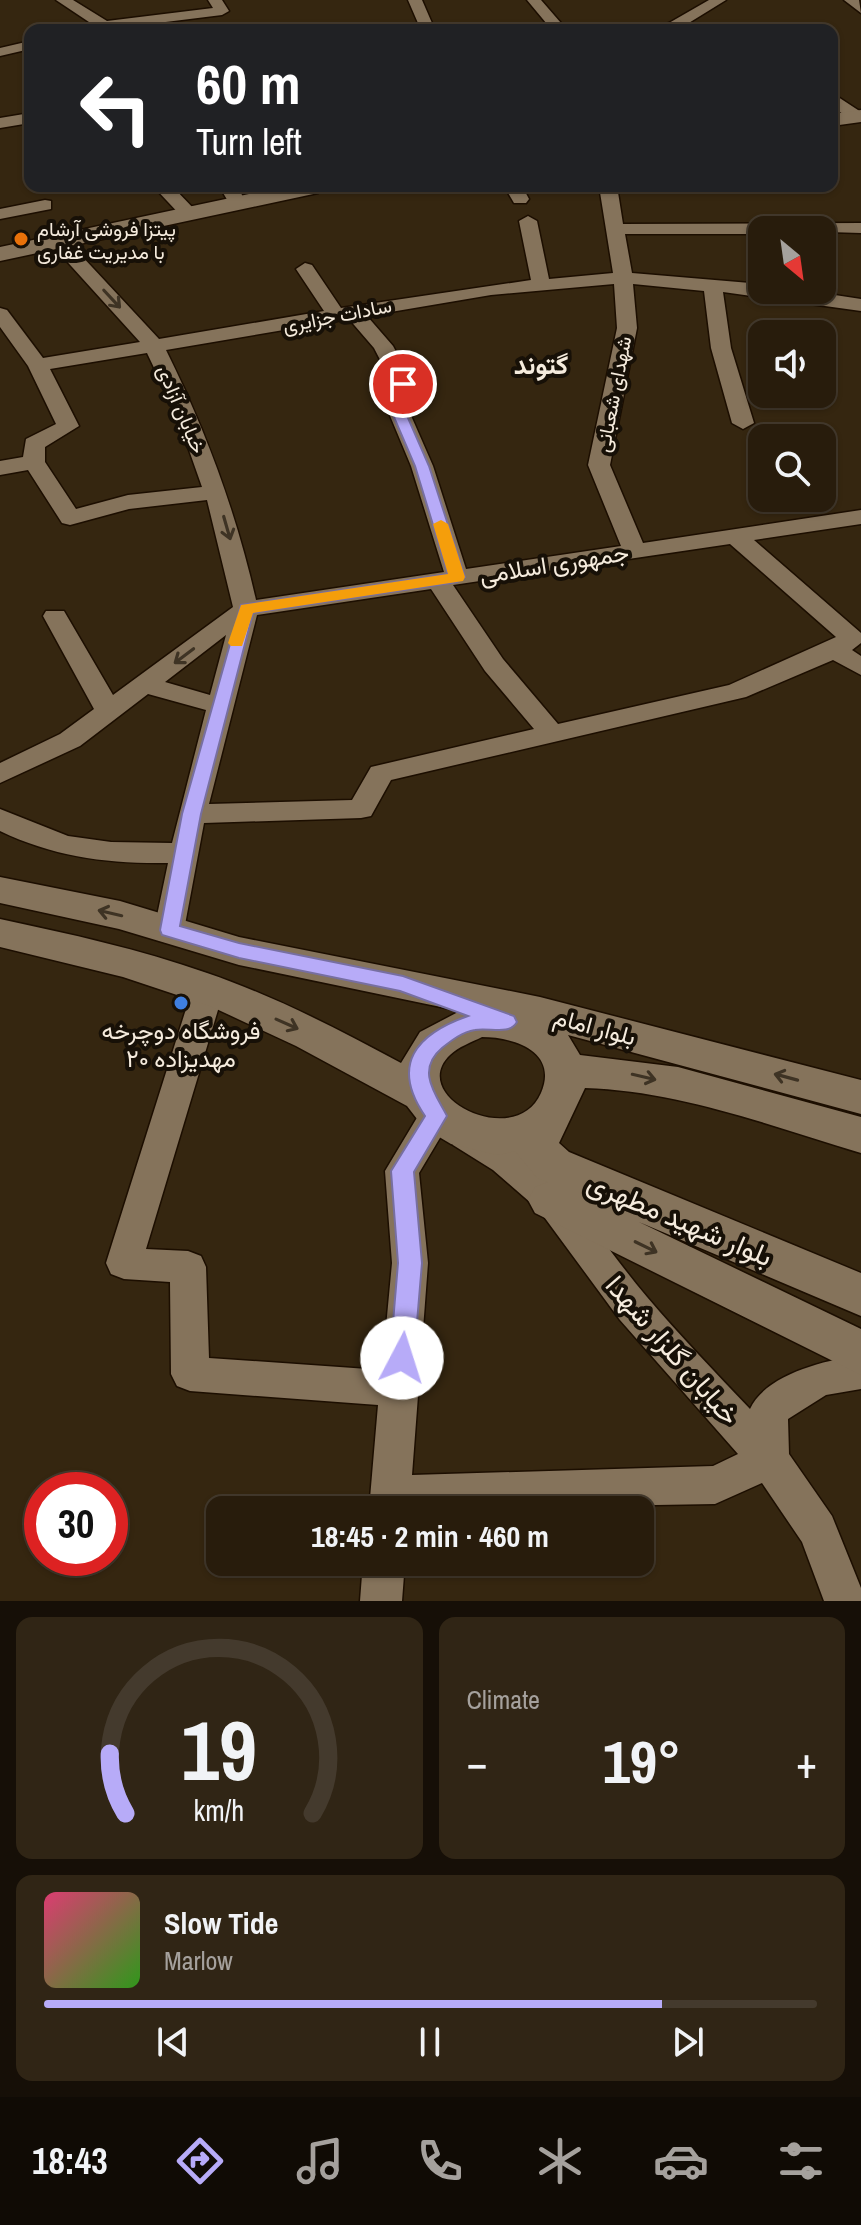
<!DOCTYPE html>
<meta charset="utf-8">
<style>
body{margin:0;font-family:"Archivo Narrow",Vazirmatn,sans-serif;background:#302515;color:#f1f3f6;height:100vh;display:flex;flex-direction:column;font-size:30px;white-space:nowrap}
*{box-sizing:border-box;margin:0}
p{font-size:26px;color:#a5a19d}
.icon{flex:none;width:44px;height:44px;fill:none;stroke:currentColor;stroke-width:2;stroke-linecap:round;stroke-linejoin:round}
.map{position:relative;height:1601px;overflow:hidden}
.details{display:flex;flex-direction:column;gap:16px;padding:16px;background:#160f07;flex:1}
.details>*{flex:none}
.hud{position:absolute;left:24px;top:24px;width:814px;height:168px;border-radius:16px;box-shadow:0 2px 6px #0004,0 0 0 2px #443a2d;background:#202124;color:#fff;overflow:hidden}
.needle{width:52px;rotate:151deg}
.tools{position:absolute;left:748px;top:216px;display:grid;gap:16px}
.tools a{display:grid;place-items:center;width:88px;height:88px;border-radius:16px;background:#281c0c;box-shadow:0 2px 6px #0004,0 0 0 2px #443a2d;font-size:40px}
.speed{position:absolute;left:24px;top:1472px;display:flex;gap:16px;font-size:40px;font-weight:700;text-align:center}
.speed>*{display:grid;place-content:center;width:104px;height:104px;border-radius:50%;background:#281c0c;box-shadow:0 2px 6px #0004,0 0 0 2px #443a2d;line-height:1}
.speed .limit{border:12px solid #d22;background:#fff;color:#111}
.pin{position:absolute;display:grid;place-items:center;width:68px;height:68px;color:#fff;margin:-34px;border:4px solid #fff;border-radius:50%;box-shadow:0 2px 8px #0007}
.me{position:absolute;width:88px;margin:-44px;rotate:5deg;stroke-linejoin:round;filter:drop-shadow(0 0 6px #0008)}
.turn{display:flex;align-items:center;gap:28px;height:168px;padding:0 40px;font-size:36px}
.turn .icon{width:104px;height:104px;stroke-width:2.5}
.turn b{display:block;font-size:56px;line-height:68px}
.big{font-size:60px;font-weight:700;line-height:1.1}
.details .card{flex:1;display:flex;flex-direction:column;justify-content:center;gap:12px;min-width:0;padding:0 28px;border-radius:16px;background:#302515}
.details .dial{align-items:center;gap:0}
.dial svg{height:208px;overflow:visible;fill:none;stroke:#443a2d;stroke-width:7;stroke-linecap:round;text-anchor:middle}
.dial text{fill:#f1f3f6;stroke:none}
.song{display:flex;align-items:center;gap:24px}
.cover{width:96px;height:96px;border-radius:12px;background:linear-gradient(135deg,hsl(340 70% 55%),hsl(110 70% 35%))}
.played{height:8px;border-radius:4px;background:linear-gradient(90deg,#b7abf8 80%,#443a2d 80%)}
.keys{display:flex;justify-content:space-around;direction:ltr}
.heat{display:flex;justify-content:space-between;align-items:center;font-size:44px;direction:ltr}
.details .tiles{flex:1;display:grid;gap:16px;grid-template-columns:1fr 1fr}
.card:last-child{grid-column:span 2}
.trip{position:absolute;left:206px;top:1496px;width:448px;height:80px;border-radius:16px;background:#281c0c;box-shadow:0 2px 6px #0004,0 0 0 2px #443a2d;font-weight:700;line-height:80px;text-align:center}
.tabs{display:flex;height:128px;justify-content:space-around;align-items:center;background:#100b05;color:#a5a19d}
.tabs .icon{width:56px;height:56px}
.tabs .selected{color:#b7abf8}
.tabs b{font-size:36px;color:#f1f3f6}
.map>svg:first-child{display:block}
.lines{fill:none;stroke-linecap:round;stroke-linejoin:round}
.minor-casing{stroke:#1c0e00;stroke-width:3}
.tertiary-casing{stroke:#1c0e00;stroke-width:3}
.minor{fill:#85735b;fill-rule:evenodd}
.tertiary{fill:#85735b;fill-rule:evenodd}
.oneway{stroke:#3e3324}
.route{fill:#b7abf8;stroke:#776fa1;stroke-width:2}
.slow{fill:#f59e0b}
.food-dot{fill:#e8710a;stroke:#171007;stroke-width:3}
.shop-dot{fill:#3f7fe0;stroke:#171007;stroke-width:3}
.labels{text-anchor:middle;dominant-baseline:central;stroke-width:8;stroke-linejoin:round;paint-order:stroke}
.far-poi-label{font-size:20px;fill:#f5ebdd;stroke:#171007;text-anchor:start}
.far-street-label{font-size:20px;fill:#f5ebdd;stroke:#171007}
.street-label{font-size:24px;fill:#f5ebdd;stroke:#171007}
.poi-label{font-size:24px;fill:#f5ebdd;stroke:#171007}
.far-district-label{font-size:26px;font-weight:bold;fill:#f5ebdd;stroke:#171007}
.near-street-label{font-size:28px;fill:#f5ebdd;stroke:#171007}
</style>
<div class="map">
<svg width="861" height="1601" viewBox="0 0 861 1601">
<rect width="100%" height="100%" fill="#352610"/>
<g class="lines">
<g class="minor-casing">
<path id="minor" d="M56 0H73L107 21 213 8 208 0H222L229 11 222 15 101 30Z
M408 0H422L435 30H421Z
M527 0H541L567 30H552Z
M709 0H726L679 29 648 30 669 23Z
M844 0H859L861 13Z
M30 41V49L0 56V48Z
M832 93 861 112V121L851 120 832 106Z
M30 113V123L0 128V118Z
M153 186H172L195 210V218H183Z
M219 186H237L247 204 244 208H232Z
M504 186H522L529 199 526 203H514Z
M599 186H617L623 224 861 223V233L762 230V234H625L632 273 762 284V290H802L861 299V311L723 292 731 348 754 423 743 429 732 423 711 348 704 291 633 284 637 328 610 465 643 543 861 510V524L754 540 861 633V643L852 650 861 656V675L833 660 746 697 391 780 371 816 361 818 204 823 184 930 180 938 169 941 158 938 154 930 168 863C109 864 54 857 0 831V809L68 836 111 842 172 843 206 710 148 694 80 746 0 783V763L60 734 94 709 43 616 46 611H64L113 695 233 607 207 500 129 509 70 525 62 523 28 470 0 475V461L23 457 26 439 56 424 28 366 0 327V308L7 310 43 358 140 342 53 246V238H65L159 339 324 311 296 269 305 263 312 265 341 308 531 280 519 221 528 216 537 221 549 279 613 273ZM614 284 617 328 588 465 621 546 466 569 433 466 402 395 413 384 393 346 367 316 491 295ZM349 319 374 348 392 383 381 394 411 466 444 572 256 600C236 512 206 431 166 350ZM147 353 177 416 202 487 128 495 76 509 45 462V447L79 426 50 369ZM730 544 836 637 729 685 558 724 503 659 453 585ZM431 589 485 671 534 729 371 767 352 800 209 804 257 615ZM226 635 210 695 165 682Z
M45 200 51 201V209L0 219V209Z
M208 978 219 982 224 990 146 1249 188 1251 201 1256 206 1267 209 1358 382 1370 392 1263 385 1171 424 1106 436 1103 448 1106 453 1116 419 1173 428 1263 412 1475 713 1466 738 1454 620 1320 539 1210 493 1170 453 1145 448 1135 453 1125 465 1121C549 1149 593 1234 647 1297 680 1336 715 1372 750 1409 766 1374 826 1360 861 1355V1389L826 1395 788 1419 789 1454 832 1516 861 1588V1601H824L802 1542 762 1483 715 1504 369 1510 378 1405 190 1391 177 1386 171 1374 170 1282 124 1279 111 1274 106 1263 192 990 197 982Z
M363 1562H405L402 1601H360Z"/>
</g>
<g class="tertiary-casing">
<path id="tertiary" d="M861 110V122L832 126V114Z
M287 186H329L318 193 0 261V247Z
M0 877 120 901 239 937 540 997 861 1080V1114L568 1035 580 1055 678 1067 861 1117V1153C771 1126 680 1091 585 1088L559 1143 569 1152 861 1273V1316L639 1222 861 1329V1375L535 1213 528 1200 535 1187 548 1182 537 1178 515 1151 498 1155 451 1144 424 1128 407 1106 296 1046 210 1006 123 977 0 947V919C70 934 139 949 207 973 274 996 338 1029 401 1063L420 1032 460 1011 239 965 119 929 0 903ZM482 1037C513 1037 559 1051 541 1093 516 1151 406 1097 450 1055 458 1047 472 1042 482 1037Z"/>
</g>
<use href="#minor" class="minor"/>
<use href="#tertiary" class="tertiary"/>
</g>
<defs><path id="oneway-shaft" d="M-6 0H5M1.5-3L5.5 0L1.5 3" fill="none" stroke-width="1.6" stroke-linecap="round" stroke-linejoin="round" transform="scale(2)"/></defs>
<g class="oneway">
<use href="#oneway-shaft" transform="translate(112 299) rotate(47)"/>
<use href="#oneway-shaft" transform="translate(227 528) rotate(74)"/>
<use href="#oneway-shaft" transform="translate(184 656) rotate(143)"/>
<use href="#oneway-shaft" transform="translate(110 913) rotate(-167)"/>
<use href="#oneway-shaft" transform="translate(287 1024) rotate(24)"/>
<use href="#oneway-shaft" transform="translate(644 1077) rotate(13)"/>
<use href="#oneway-shaft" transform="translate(786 1077) rotate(-165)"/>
<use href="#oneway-shaft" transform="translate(646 1247) rotate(26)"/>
</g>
<path class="route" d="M403 380 409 384 398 395 429 466 465 577 457 582 253 613 201 814 180 926 239 943 403 976 514 1016 517 1022C509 1036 489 1027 475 1030 462 1032 452 1040 442 1048 416 1070 435 1093 447 1116L414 1172 422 1263 414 1358 411 1366 402 1369 393 1366 390 1358 398 1263 391 1171 425 1116C390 1065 416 1034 468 1016L400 991 239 958 162 935 160 930 182 814 241 605 448 574 415 466 384 394Z"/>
<path class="slow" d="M441 520 448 524 465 577 463 581 253 613 242 646H231L228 643 241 605 448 574 433 524Z"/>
<circle class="food-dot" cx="21" cy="239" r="8"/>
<circle class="shop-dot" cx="181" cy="1003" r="8"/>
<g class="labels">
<g class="far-poi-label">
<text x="37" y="228">پیتزا فروشی آرشام<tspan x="37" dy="23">با مدیریت غفاری</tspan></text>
</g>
<g class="far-street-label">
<text transform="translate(337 315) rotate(-11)">سادات جزایری</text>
<text transform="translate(613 394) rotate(-79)">شهدای شعبانی</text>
<text transform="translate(182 409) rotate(67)">خیابان آزادی</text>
</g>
<g class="street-label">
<text transform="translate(554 563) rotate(-9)">جمهوری اسلامی</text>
<text transform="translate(595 1026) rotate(15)">بلوار امام</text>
</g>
<g class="poi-label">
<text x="181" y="1030">فروشگاه دوچرخه<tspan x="181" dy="28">۲۰ مهدیزاده</tspan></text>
</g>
<g class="far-district-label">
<text x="541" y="364">گتوند</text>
</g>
<g class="near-street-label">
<text transform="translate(680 1219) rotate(23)">بلوار شهید مطهری</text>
<text transform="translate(673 1350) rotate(49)">خیابان گلزار شهدا</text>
</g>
</g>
</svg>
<div class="tools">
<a><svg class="needle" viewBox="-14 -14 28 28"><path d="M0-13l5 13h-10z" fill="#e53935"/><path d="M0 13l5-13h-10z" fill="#a5a19d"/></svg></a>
<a><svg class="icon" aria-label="sound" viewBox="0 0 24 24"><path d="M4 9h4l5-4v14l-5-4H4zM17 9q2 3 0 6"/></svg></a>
<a><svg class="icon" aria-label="search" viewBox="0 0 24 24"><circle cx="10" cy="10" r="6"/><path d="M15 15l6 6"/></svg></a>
</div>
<div class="speed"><div class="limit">30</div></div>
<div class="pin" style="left:403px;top:384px;background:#d93025"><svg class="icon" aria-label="arrive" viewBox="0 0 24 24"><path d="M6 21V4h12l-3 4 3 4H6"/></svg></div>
<svg class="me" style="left:402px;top:1358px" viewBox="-20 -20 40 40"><circle r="19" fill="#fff"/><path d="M0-13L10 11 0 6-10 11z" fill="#b7abf8"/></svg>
<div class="trip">18:45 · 2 min · 460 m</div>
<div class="hud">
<div class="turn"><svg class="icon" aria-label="left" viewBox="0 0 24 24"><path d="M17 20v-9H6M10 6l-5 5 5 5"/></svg><div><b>60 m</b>Turn left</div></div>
</div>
</div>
<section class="details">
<div class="tiles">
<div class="card dial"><svg viewBox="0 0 100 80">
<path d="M14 69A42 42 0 1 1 86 69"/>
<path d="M14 69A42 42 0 0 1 8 46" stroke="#b7abf8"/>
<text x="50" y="56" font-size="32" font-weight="700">19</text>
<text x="50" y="72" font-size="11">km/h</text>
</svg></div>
<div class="card"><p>Climate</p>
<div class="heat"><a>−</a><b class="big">19°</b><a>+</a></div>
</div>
<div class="card">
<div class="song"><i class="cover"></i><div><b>Slow Tide</b><p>Marlow</p></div></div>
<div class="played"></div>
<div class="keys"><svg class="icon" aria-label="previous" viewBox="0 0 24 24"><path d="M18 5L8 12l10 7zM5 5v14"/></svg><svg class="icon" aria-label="pause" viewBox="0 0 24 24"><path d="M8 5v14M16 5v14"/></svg><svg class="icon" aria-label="next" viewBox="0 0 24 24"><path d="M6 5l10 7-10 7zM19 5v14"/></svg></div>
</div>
</div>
</section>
<nav class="tabs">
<b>18:43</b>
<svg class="icon selected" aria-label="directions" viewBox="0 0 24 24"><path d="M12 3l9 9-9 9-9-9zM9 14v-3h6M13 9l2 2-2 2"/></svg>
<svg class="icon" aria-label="music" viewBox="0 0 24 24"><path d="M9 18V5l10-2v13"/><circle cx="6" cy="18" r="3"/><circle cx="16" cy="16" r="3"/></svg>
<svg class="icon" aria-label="phone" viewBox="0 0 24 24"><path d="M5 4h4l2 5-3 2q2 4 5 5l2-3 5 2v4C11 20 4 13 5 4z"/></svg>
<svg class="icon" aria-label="climate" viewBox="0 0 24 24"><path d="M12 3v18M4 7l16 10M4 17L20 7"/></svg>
<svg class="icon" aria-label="car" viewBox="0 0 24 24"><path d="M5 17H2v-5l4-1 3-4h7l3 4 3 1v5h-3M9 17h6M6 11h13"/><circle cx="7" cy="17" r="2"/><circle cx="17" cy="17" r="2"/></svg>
<svg class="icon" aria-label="filters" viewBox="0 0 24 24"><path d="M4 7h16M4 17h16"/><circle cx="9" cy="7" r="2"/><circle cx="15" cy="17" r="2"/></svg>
</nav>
